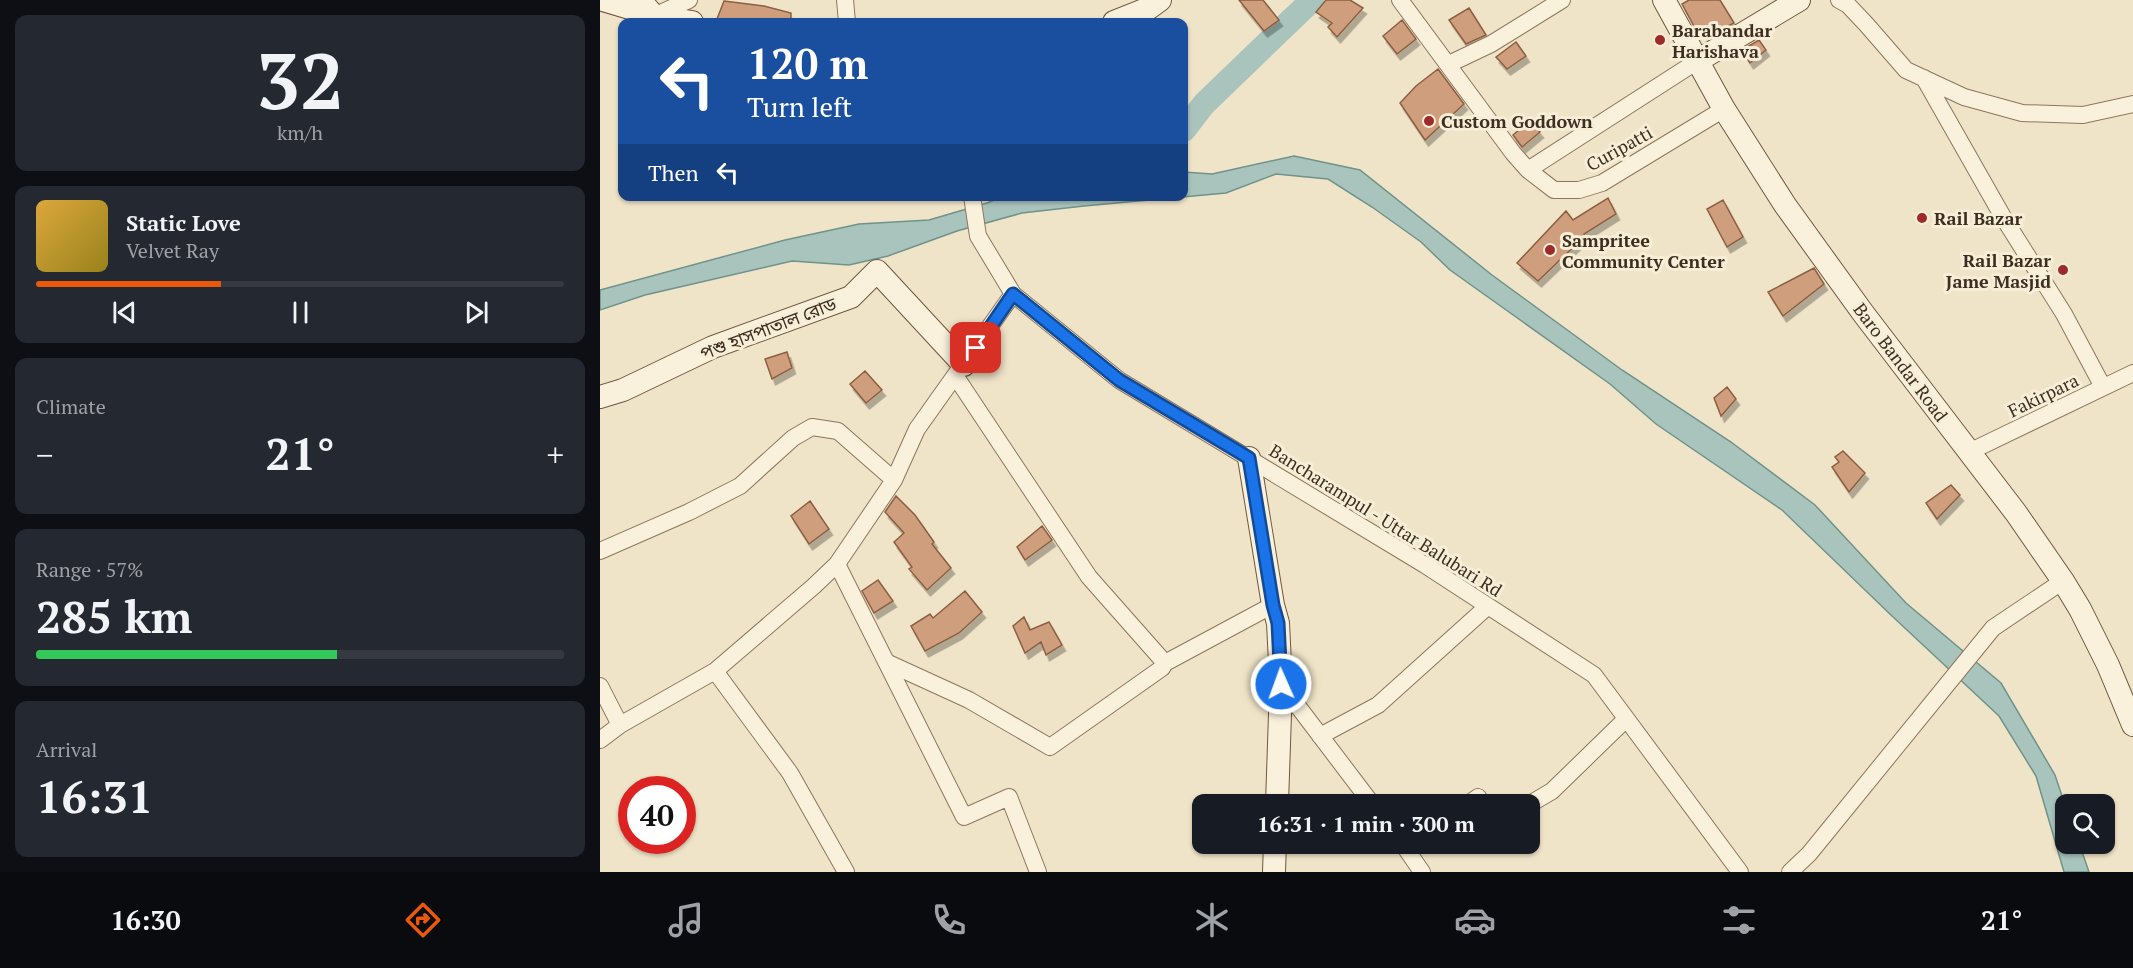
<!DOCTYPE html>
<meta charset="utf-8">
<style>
body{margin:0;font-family:"PT Serif","Noto Sans Bengali",serif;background:#242831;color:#f1f3f6;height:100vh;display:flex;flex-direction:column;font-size:22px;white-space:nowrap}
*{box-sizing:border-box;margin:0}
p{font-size:20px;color:#9ea1a6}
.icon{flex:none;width:33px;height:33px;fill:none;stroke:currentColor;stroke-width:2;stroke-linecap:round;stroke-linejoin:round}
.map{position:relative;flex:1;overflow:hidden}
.drawer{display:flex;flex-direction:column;gap:15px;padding:15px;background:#0d0f14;width:600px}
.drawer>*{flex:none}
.banner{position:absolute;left:18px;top:18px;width:570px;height:183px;border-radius:12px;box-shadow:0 2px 4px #0004;background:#1a4fa0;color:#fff;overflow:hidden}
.controls{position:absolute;left:1455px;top:794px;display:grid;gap:12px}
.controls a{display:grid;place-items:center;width:60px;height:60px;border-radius:12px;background:#171b24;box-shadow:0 2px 4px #0004;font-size:30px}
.speed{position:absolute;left:18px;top:776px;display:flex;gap:12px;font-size:30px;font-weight:700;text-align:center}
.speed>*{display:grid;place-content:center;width:78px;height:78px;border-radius:50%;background:#171b24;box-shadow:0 2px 4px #0004;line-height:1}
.speed .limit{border:9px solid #d22;background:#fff;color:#111}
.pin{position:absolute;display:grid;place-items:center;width:51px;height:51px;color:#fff;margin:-26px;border-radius:12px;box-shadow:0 3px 9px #0006}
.me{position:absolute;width:66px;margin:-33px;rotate:358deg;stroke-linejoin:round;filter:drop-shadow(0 0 4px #0008)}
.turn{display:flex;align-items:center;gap:21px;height:126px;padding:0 30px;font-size:27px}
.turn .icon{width:78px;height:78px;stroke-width:2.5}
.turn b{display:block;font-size:42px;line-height:51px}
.then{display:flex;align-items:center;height:57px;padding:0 30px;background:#0003;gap:12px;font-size:22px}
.big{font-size:45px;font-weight:700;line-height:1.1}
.drawer .card{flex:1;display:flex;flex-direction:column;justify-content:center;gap:9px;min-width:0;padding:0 21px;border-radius:12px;background:#242831}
.drawer .dial{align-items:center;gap:0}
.dial b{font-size:78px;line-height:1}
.song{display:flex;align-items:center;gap:18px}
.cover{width:72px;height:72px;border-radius:9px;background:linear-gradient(135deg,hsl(40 70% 55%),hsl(50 70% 35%))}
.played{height:6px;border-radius:3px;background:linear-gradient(90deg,#ea580c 35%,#363941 35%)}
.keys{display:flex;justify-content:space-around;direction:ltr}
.heat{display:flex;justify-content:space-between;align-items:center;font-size:33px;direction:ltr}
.charge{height:9px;border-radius:4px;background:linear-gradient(90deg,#34c759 57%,#363941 0)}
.trip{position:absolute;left:592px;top:794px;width:348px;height:60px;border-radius:12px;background:#171b24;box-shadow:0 2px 4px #0004;font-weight:700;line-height:60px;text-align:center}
.tab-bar{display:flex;height:96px;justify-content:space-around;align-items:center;background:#090b0e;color:#9ea1a6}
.tab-bar .icon{width:42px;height:42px}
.tab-bar .current{color:#ea580c}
.tab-bar b{font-size:27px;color:#f1f3f6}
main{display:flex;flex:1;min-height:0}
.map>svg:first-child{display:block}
.water{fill:#a9c4bc;stroke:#6f938a;stroke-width:1.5}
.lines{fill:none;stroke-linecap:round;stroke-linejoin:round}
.river{stroke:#a9c4bc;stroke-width:24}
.building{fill:#cf9f7d;stroke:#8d5f41;stroke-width:1.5;filter:url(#shadow)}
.street-casing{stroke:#8d765c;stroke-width:18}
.secondary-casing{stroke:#6f573f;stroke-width:24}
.street{stroke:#faf1dc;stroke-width:16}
.secondary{stroke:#faf1dc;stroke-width:22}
.route-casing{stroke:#114b97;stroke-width:15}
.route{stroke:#1a73e8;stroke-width:10}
.poi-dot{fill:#9e2a2b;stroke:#f7eed8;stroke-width:2}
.labels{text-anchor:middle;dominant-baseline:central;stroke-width:6;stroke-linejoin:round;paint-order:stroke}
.poi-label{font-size:18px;font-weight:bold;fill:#3d2e20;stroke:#f7eed8;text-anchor:start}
.street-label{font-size:18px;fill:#3d2e20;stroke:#f7eed8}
</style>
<main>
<section class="drawer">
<div class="card dial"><b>32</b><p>km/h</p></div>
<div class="card">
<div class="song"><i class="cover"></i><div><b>Static Love</b><p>Velvet Ray</p></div></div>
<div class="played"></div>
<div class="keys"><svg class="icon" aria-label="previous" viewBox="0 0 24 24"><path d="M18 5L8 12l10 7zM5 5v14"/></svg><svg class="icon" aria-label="pause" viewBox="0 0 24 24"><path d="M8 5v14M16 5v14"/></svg><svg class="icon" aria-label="next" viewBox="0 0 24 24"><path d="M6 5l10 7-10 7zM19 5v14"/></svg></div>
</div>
<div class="card"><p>Climate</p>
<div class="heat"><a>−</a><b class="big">21°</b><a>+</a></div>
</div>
<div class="card"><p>Range · 57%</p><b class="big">285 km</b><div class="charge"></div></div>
<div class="card"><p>Arrival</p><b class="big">16:31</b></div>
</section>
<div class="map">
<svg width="1533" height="872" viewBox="0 0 1533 872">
<defs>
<filter id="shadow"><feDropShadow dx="3.5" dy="6" stdDeviation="0" flood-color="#0004"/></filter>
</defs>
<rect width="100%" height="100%" fill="#f0e4c8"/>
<path class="water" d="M694 156 760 170 892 275 1022 370 1131 442 1215 505 1306 603 1401 683 1455 775 1465 805 1466 843H1479L1489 872H1464L1436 776 1399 716 1292 616 1182 510 1056 424 1010 384 850 270 821 242 772 207 728 179 676 174 626 193 484 206 422 213 357 231 288 256 249 265 192 261 45 295 0 310V290L185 240 259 224 329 220 387 203 402 197 584 196V172L612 174Z"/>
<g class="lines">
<path class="river" d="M584 130 604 104 712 0"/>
</g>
<path class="building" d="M639 0H663L679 20 664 31Z
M726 0H750L763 8 737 37 728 27 732 23 716 12Z
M1089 0H1120L1134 23 1108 36 1095 28 1082 4Z
M124 1 164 6 191 13V22H136L117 19Z
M869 8 886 35 866 44 849 20Z
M802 20 816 39 797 54 783 36Z
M1159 40 1166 50 1150 63 1142 50Z
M916 42 926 56 907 69 896 57Z
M838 69 864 104 825 140 800 103 816 86Z
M930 120 940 132 922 147 913 135Z
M1008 198 1016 214 984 234 985 236 938 281 917 263 966 211 973 220Z
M1123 200 1143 237 1127 247 1107 209Z
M1214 268 1224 284 1183 316 1168 292Z
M187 352 192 368 172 379 165 359Z
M265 371 282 390 266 403 250 384Z
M1127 387 1136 399 1121 416 1114 398Z
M1243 451 1265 473 1249 492 1232 467 1239 462 1235 457Z
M1351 485 1360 495 1337 519 1326 503Z
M296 496 315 515 334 542 332 544 351 568 327 590 309 569 312 567 294 542 304 533 285 512Z
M210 501 229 529 209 544 191 516Z
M442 526 452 540 425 560 417 547Z
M278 580 293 601 274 613 262 591Z
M365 591 382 612 359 633 325 651 311 626 330 614 333 618Z
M424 617 430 630 449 622 462 645 446 655 441 642 425 653 413 626Z"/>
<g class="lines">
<g class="street-casing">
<path id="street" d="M245 0 247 22
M800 0 913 153 928 170 954 190H979L1002 183 1124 109
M1239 0 1248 5 1266 24 1306 70 1364 97 1422 113 1483 115 1533 104
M54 16 89 0
M849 64 891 44 962 0
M1324 78 1403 217 1464 314 1503 387
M928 170 1099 60
M372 196 378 236 413 294 519 380 825 565 994 675 1140 872
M356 377 489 577 565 663 673 605
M1369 452 1533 373
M0 551 89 512 140 486 193 438 212 427 238 431 294 480
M237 564 364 817 409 797 438 872
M286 662 369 700 450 747 562 668 565 663
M115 671 190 773 246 872
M681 684 772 804
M0 686 20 725
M720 736 778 705 888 606
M0 740 20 725 115 671 214 586 237 564 294 480 317 429 413 294
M868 804 878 797 883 804
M930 804 952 791 1026 719
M802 843 822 872
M1190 872 1209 854 1393 628 1463 581"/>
</g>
<g class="secondary-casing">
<path id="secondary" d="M3 0 53 15
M40 0 54 16 92 22
M1064 0 1124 109 1185 205 1263 313 1416 513 1463 581 1480 609 1508 665 1533 725
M514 22 549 8 560 0
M1099 60 1199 0
M0 397 23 390 113 347 251 297 277 271 364 365
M649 458 673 605 678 623 681 684 677 804
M674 872 675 843"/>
</g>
<use href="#street" class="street"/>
<use href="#secondary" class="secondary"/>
</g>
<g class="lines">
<g class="route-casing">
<path id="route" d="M376 348 413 294 519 380 649 458 673 605 678 623 681 684"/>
</g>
<use href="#route" class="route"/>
</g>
<g class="poi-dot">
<circle cx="1060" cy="40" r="6"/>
<circle cx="829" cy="121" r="6"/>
<circle cx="1322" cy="218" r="6"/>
<circle cx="950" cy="250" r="6"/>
<circle cx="1463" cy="270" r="6"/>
</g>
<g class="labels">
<g class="poi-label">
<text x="1072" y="30">Barabandar<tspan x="1072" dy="21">Harishava</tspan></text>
<text x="841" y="121">Custom Goddown</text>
<text x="1334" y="218">Rail Bazar</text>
<text x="962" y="240">Sampritee<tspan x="962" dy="21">Community Center</tspan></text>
<text x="1451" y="260" text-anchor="end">Rail Bazar<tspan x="1451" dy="21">Jame Masjid</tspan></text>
</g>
<g class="street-label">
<text transform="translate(1019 148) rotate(-29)">Curipatti</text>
<text transform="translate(168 328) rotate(-21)">পশু হাসপাতাল রোড</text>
<text transform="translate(1301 362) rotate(53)">Baro Bandar Road</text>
<text transform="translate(1443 395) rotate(-26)">Fakirpara</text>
<text transform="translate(786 520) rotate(32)">Bancharampul - Uttar Balubari Rd</text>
</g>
</g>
</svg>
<div class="controls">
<a><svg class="icon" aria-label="search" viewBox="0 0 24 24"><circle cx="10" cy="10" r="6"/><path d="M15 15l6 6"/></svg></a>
</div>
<div class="speed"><div class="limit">40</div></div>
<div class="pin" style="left:376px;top:348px;background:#d93025"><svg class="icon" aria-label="arrive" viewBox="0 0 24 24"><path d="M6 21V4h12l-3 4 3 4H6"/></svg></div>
<svg class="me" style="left:681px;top:684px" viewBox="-20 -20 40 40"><circle r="17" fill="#1a73e8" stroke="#fff" stroke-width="3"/><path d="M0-11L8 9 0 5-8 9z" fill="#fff"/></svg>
<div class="trip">16:31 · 1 min · 300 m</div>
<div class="banner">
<div class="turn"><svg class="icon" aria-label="left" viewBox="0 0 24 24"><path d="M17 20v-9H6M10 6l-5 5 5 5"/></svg><div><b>120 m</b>Turn left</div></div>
<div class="then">Then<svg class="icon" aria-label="left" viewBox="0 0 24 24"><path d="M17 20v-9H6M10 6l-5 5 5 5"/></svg></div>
</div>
</div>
</main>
<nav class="tab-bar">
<b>16:30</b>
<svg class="icon current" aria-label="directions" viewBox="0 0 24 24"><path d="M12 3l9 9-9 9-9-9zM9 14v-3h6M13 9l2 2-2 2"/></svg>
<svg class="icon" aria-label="music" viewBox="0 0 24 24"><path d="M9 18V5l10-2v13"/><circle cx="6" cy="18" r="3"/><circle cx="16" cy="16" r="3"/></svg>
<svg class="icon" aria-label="phone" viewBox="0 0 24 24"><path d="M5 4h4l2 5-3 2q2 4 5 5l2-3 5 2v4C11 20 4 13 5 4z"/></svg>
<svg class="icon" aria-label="climate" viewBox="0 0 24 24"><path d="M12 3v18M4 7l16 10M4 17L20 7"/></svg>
<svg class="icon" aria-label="car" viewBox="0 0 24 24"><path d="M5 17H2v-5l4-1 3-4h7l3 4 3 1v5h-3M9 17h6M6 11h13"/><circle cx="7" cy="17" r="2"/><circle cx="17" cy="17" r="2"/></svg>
<svg class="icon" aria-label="filters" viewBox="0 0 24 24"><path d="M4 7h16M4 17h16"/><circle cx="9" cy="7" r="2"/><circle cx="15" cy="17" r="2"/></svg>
<b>21°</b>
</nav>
